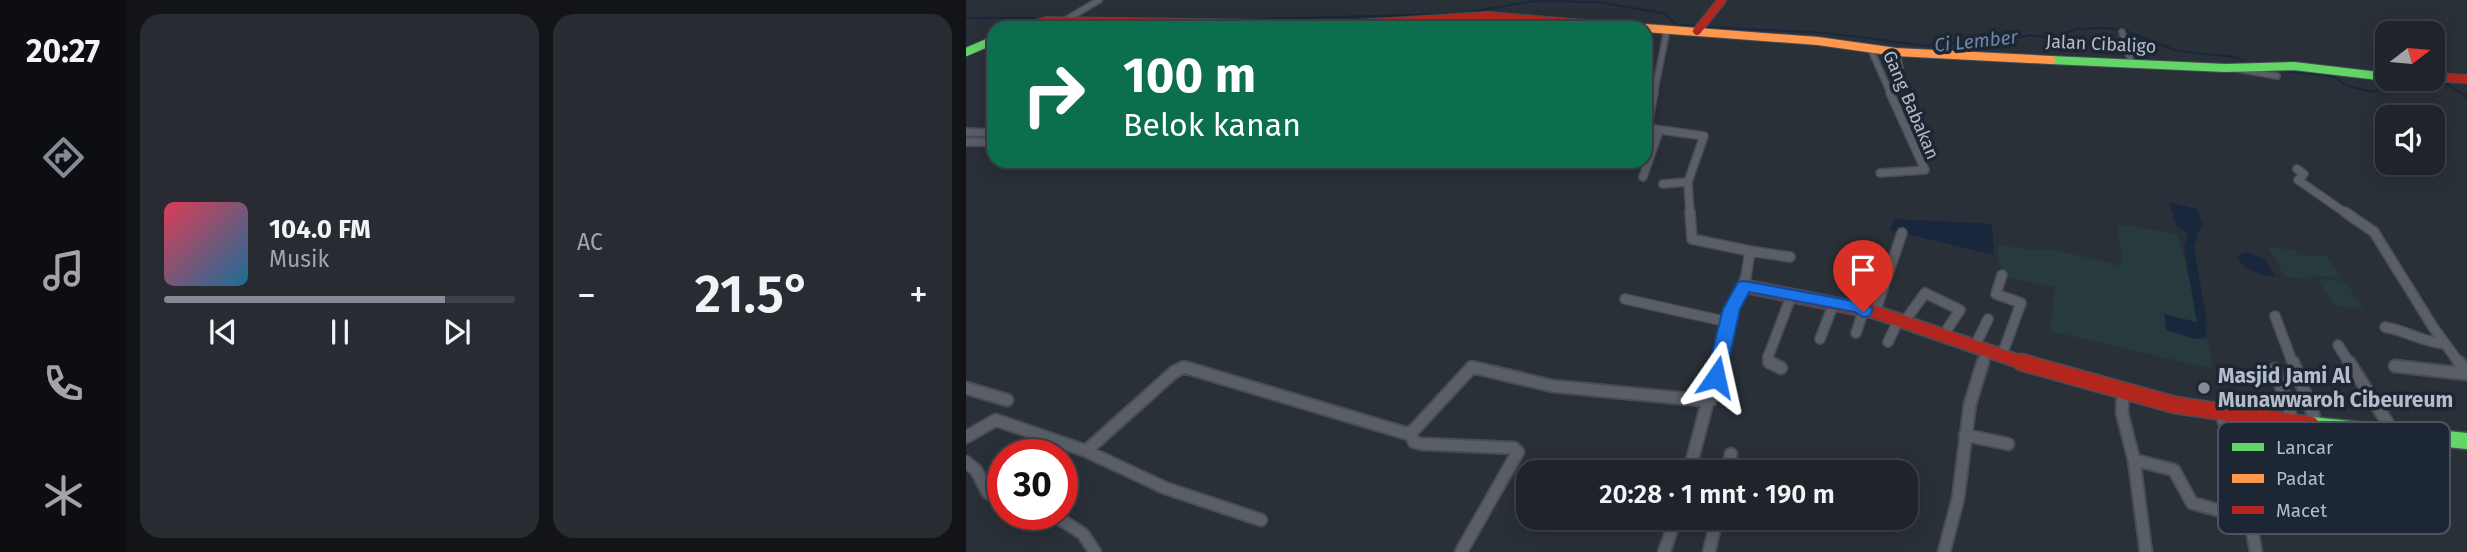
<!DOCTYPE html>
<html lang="id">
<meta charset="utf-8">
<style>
body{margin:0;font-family:"Fira Sans",sans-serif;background:#282c32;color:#f1f3f6;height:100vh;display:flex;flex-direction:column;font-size:26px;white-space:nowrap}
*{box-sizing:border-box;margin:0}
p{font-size:23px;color:#a2a4a8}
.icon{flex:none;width:38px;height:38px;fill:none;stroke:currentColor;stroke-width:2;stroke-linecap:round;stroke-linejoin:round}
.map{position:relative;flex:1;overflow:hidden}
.drawer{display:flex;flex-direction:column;gap:14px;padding:14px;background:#121417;width:840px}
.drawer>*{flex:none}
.top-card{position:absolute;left:21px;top:21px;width:665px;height:147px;border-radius:21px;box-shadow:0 4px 18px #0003,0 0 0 2px #3d4147;background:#0b6e4f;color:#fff;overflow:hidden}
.needle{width:46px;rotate:74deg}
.tools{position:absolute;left:1409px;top:21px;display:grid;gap:14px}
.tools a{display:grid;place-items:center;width:70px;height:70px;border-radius:14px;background:#20242a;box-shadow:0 4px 18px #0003,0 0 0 2px #3d4147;font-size:35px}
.speed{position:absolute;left:21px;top:439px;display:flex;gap:14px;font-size:35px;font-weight:700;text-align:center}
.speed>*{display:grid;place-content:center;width:91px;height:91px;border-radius:50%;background:#20242a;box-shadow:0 4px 18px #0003,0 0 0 2px #3d4147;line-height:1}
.speed .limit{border:10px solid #d22;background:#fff;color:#111}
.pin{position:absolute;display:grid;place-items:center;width:60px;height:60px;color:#fff;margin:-72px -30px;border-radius:50% 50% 50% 0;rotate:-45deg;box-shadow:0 0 7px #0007}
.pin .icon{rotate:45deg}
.me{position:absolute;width:77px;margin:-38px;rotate:11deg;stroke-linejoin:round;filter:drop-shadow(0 0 5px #0008)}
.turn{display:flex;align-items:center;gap:24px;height:147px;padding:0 21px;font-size:32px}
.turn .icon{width:91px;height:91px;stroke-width:2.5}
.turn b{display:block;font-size:49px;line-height:60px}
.big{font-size:52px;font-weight:600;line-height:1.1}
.drawer .tile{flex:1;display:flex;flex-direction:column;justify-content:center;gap:10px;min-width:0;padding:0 24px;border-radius:21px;background:#282c32}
.song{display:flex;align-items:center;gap:21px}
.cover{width:84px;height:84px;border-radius:10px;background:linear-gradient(135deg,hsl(350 70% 55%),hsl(200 70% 35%))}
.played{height:7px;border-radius:4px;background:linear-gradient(90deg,#848b96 80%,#3d4147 80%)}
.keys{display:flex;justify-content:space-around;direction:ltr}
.heat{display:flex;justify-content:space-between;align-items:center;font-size:38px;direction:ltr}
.drawer .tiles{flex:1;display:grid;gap:14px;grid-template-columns:repeat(2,1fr)}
.trip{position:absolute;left:550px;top:460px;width:402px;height:70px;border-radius:21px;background:#20242a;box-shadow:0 4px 18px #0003,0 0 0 2px #3d4147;font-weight:600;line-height:70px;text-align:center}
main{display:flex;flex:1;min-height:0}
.dock{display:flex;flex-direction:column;width:126px;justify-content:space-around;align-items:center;background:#0d0e11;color:#a2a4a8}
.dock .icon{width:49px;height:49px}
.dock .active{color:#848b96}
.dock b{font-size:32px;color:#f1f3f6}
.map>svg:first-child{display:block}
.green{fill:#273a3e}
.water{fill:#19273c}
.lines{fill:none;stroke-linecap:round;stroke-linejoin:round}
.stream{stroke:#19273c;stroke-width:2}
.canal{stroke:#19273c;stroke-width:10}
.street-far3-casing{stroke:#484c55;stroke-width:8}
.street-far2-casing{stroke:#484c55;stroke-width:10}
.street-far1-casing{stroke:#484c55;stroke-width:12}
.street-casing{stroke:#484c55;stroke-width:15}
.fast-far1-casing{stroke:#484c55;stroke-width:10}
.fast-casing{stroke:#484c55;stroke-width:19}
.slow-casing{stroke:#484c55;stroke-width:10}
.jam-far2-casing{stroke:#484c55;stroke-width:10}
.jam-far1-casing{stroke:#484c55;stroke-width:16}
.jam-casing{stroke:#484c55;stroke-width:19}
.street-far3{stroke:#5a5e66;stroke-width:5}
.street-far2{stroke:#5a5e66;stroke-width:7}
.street-far1{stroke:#5a5e66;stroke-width:9}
.street{stroke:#5a5e66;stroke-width:11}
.fast-far1{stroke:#63d668;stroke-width:8}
.fast{stroke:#63d668;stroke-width:16}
.slow{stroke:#ff974d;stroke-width:8}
.jam-far2{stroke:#b3261e;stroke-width:8}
.jam-far1{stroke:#b3261e;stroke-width:12}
.jam{stroke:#b3261e;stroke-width:16}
.route{fill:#1a73e8;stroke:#114b97;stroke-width:2}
.poi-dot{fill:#848b96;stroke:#1d2633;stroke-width:2.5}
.labels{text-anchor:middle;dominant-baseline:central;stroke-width:7;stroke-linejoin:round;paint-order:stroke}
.far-street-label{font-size:18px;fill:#b4bcc9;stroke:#1d2633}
.far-water-label{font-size:19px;font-style:italic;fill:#6d86a8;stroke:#1d2633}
.poi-label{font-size:21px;font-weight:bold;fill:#b4bcc9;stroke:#1d2633;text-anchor:start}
.key{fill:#1d2633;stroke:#4a5360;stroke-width:2}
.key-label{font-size:19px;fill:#b4bcc9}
</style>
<main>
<nav class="dock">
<b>20:27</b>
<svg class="icon active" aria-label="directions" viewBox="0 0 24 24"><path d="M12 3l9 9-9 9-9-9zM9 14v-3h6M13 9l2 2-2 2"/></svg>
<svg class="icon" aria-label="music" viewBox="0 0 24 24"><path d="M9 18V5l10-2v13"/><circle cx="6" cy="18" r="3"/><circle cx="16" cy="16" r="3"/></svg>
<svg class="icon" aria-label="phone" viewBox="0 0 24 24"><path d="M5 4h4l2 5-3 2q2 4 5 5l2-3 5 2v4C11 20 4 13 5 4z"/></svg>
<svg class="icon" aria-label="climate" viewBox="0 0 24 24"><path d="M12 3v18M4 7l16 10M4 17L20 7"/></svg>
</nav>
<section class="drawer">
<div class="tiles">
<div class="tile">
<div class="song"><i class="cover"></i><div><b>104.0 FM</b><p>Musik</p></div></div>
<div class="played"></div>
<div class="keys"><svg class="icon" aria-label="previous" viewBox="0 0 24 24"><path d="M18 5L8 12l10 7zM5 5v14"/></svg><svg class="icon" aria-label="pause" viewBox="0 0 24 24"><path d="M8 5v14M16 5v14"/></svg><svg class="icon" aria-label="next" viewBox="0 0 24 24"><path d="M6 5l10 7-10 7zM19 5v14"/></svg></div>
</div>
<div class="tile"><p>AC</p>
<div class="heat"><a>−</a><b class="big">21.5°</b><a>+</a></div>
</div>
</div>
</section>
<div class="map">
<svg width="1501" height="552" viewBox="0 0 1501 552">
<rect width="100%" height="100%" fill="#2a3038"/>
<path class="green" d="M1152 224 1211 234 1236 323 1217 321 1202 314 1199 317V329L1220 337 1241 338 1247 369 1084 331 1089 287 1038 277 1037 266 1033 264 1031 245 1071 250 1085 249 1156 266Z
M1302 247 1328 250 1331 255 1360 256 1375 278 1344 275 1347 279 1319 277Z
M1351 279 1379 281 1398 310 1368 305Z"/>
<path class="water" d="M1203 202 1231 209 1237 225 1229 237 1211 227Z
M929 219 1026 224 1028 255 924 230Z
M1279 252 1298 258 1310 277C1296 275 1275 271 1272 256Z
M1198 314 1238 324 1241 338 1229 339 1201 330Z"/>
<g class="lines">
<path class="stream" d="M509 11 569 1 631 2 697 13 711 25 731 26
M0 18H80
M251 20 488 14
M738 27 861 33 961 46 1020 39 1043 40 1064 35 1085 38 1111 29 1138 28 1158 30 1211 51 1270 57 1284 65
M1304 70 1366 76 1382 86 1407 92 1433 84 1462 87 1481 84 1501 97"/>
<path class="canal" d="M1226 236 1223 247 1236 323"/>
<g class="street-far3-casing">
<path id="street-far3" d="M98 21 133 0
M1156 32 1165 62
M905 50 925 95
M930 52 934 68
M1271 69 1311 76
M688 95 701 29"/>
</g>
<g class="street-far2-casing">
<path id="street-far2" d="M688 93 681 128 738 136 722 182 724 214
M0 132 28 133
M0 142H28
M117 161 124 165
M1331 169 1338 174 1332 180 1381 214
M914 173 959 170 924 93
M677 177 693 131
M697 184 722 182"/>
</g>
<g class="street-far1-casing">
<path id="street-far1" d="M724 212 726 239 784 251 780 277 766 309 752 364
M1379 212 1408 232 1467 327 1494 364
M784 251 824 257
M1036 275 1030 294 1055 303 1036 355
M659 299 762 322
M909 312 936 233
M1309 316 1327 364
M939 321 959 293 994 310 978 334
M1419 327C1444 332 1453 341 1479 344
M890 333 898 309
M854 339 868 303
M922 342 933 319
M1372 345 1384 364
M1009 346 1022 319
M804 364 802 357 826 294
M1016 364 1022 350"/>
</g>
<g class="street-casing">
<path id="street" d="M803 362 815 368
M1327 362 1351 425
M1383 362 1428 433
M1493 362 1501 373
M1429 366 1501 374
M1309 369 1327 422
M0 388 41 400
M1157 392 1156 413 1168 460 1180 552
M1255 414 1274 462 1290 552
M1359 426 1391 486
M444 433 448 442 456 444 548 448 552 452 495 552
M999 435 1042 444
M0 437 30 420 120 451 199 488 295 520
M120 451 208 372 218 367 439 433 446 432 506 367 586 386 744 401
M1168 460 1208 470 1226 503 1284 519
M0 462 10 470 22 493 37 499
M723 472 752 362
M761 472 765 454
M86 514 117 534 129 552
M698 552 710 518
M743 552 751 518
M978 552 992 499 1004 404 1017 362"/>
</g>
<g class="fast-far1-casing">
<path id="fast-far1" d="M0 52 28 40
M1085 60 1259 68 1328 66 1421 77"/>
</g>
<g class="fast-casing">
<path id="fast" d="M1345 425 1501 441"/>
</g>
<g class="slow-casing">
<path id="slow" d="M679 28 852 41 930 52 1085 60"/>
</g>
<g class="jam-far2-casing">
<path id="jam-far2" d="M54 28 80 21 376 25 522 16 667 28
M731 31 756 0
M1466 77 1501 79"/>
</g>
<g class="jam-far1-casing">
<path id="jam-far1" d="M778 286 909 312 1060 364"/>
</g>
<g class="jam-casing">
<path id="jam" d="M1055 362 1209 405 1345 425"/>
</g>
<use href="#street-far3" class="street-far3"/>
<use href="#street-far2" class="street-far2"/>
<use href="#street-far1" class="street-far1"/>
<use href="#street" class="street"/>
<use href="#fast-far1" class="fast-far1"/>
<use href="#fast" class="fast"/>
<use href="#slow" class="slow"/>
<use href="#jam-far2" class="jam-far2"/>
<use href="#jam-far1" class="jam-far1"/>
<use href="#jam" class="jam"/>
</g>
<path class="route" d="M778 281 898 303 907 309 903 316 897 317 889 312 783 292 774 309 759 377 750 384 743 382 740 377 757 309 772 282Z"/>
<circle class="poi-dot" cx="1238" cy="388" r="7"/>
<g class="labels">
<g class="far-street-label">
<text transform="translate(1135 44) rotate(3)">Jalan Cibaligo</text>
<text transform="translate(945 105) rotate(67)">Gang Babakan</text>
</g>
<g class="far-water-label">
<text transform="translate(1010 41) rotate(-6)">Ci Lember</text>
</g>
<g class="poi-label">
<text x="1252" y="376">Masjid Jami Al<tspan x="1252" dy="24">Munawwaroh Cibeureum</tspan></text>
</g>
</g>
<rect x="1252" y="422" width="232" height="112" rx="10" class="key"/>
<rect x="1266" y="443" width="32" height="8" fill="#63d668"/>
<rect x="1266" y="474" width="32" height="9" fill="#ff974d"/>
<rect x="1266" y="506" width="32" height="8" fill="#b3261e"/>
<g class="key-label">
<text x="1310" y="454">Lancar</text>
<text x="1310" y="485">Padat</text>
<text x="1310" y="517">Macet</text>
</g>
</svg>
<div class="tools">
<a><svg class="needle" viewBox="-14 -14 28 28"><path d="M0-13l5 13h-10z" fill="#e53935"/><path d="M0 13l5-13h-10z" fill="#a2a4a8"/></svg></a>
<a><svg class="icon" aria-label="sound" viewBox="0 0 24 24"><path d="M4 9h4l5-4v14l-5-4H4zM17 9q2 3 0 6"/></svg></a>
</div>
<div class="speed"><div class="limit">30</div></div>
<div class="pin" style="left:897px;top:312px;background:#d93025"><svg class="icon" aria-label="arrive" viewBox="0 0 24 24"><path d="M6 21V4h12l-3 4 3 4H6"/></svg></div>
<svg class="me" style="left:750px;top:377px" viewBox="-20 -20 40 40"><path d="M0-17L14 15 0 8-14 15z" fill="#1a73e8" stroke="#fff" stroke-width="4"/></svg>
<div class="trip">20:28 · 1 mnt · 190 m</div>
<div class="top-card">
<div class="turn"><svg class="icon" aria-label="right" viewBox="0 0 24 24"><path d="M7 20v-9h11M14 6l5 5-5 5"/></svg><div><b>100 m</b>Belok kanan</div></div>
</div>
</div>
</main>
